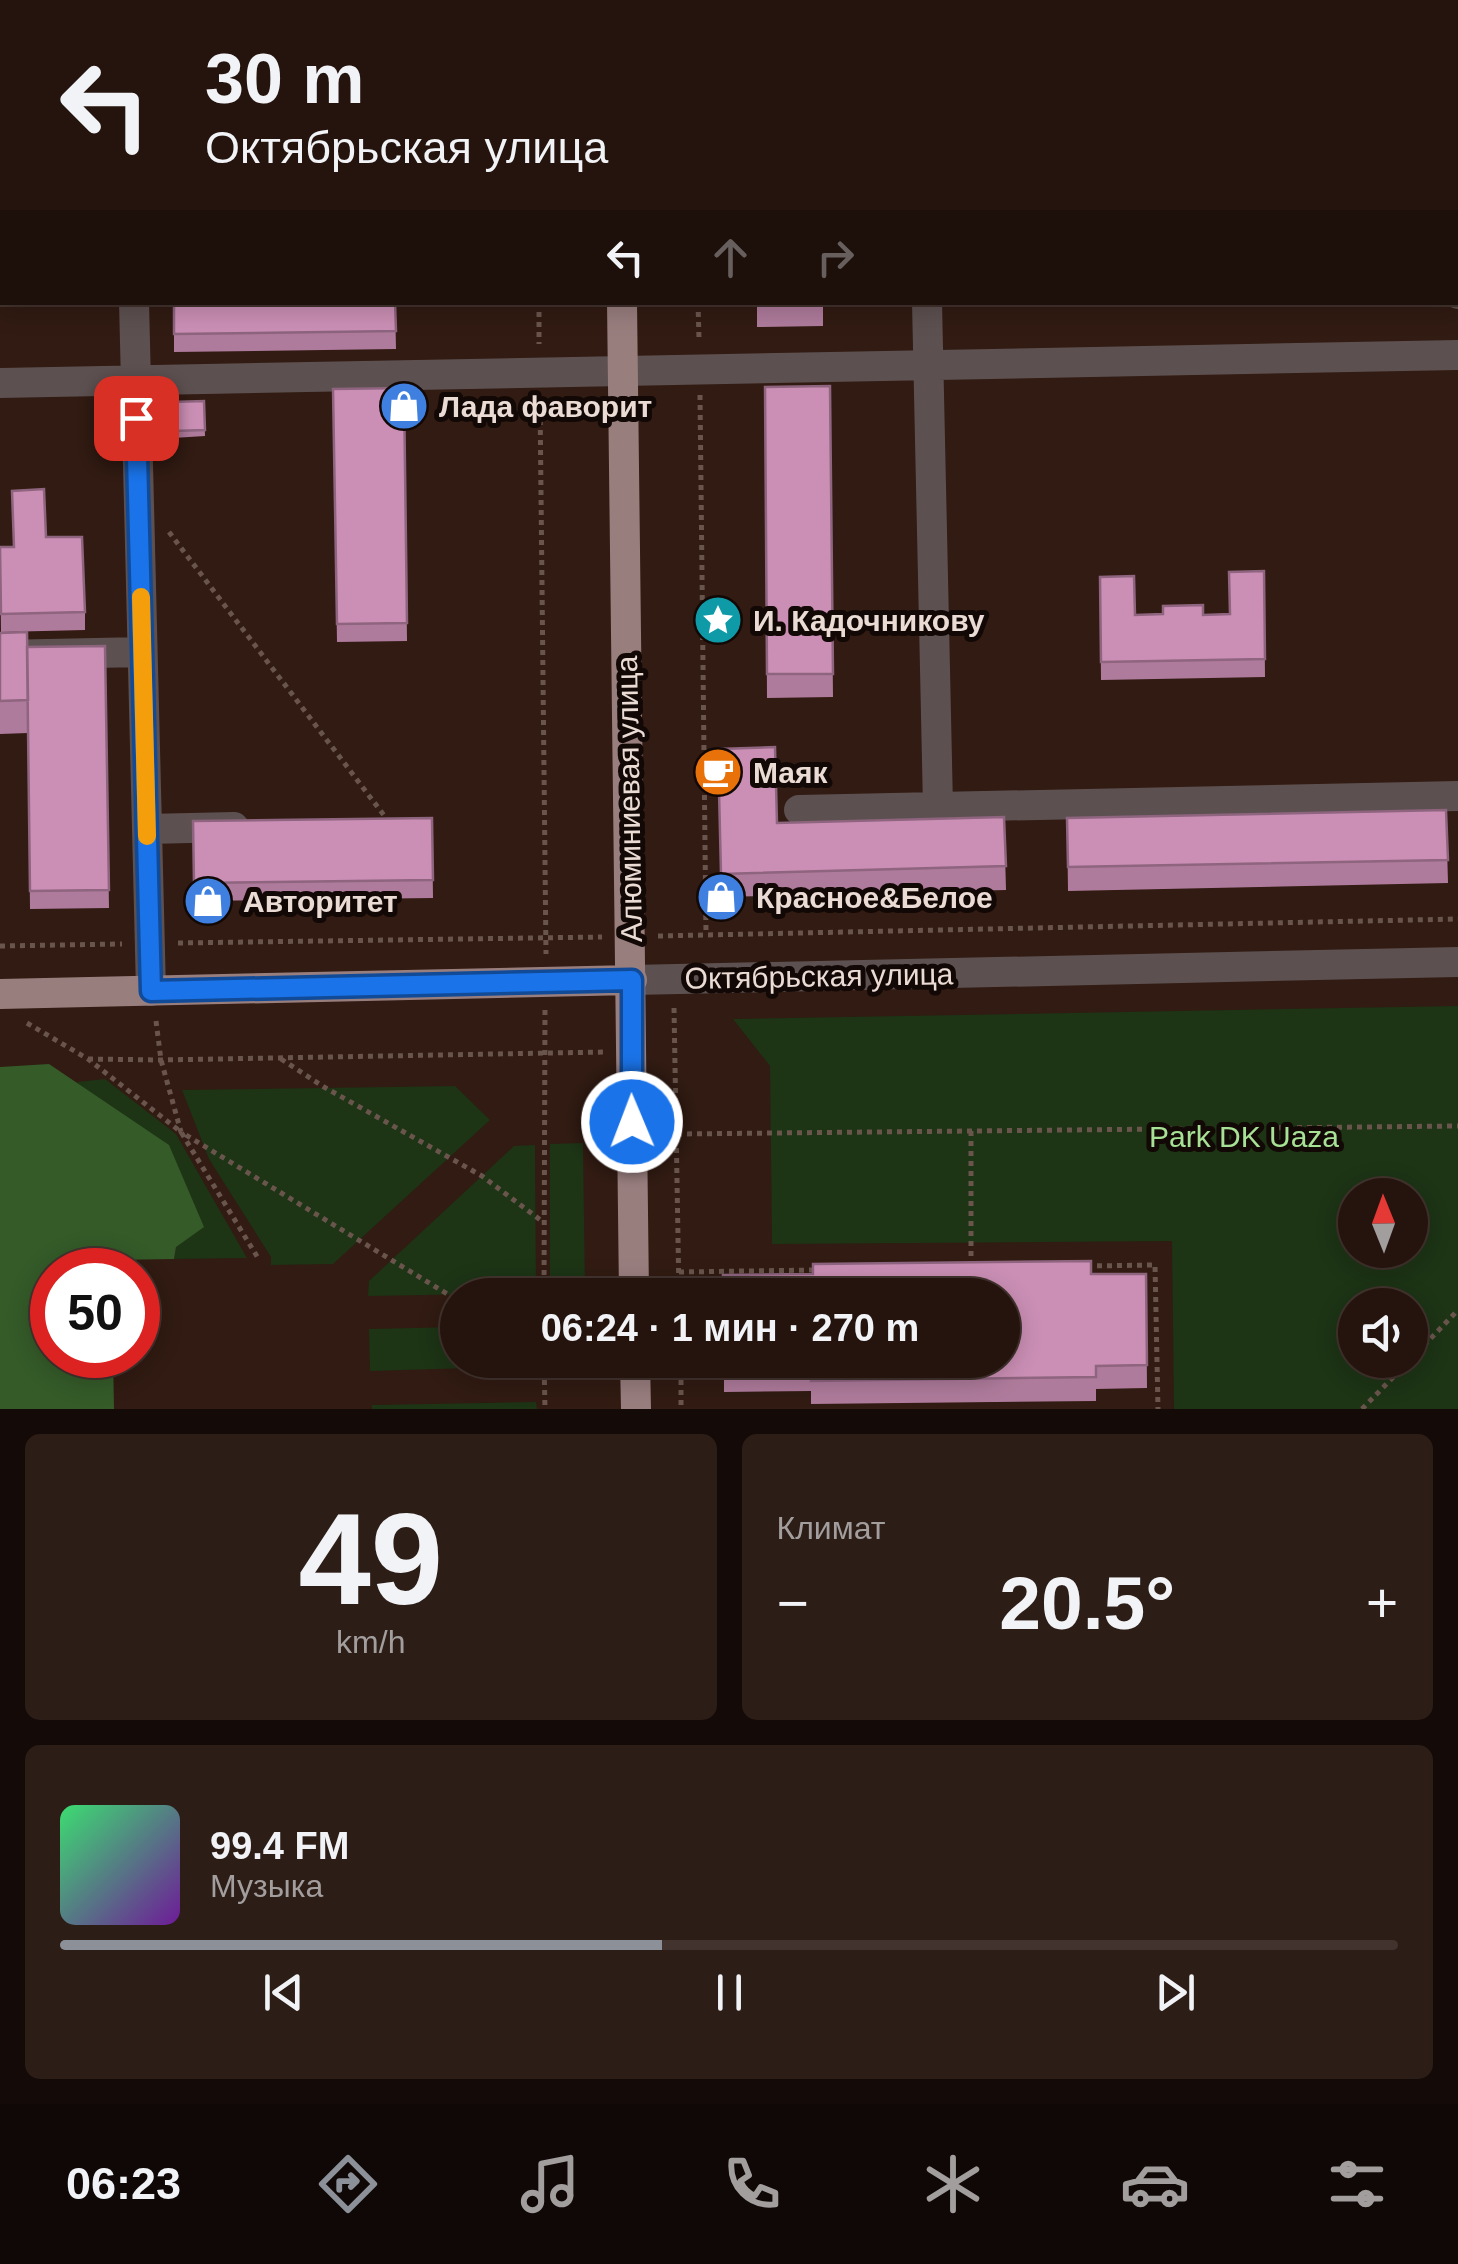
<!DOCTYPE html>
<html lang="ru">
<meta charset="utf-8">
<style>
body{margin:0;font-family:Helvetica,sans-serif;background:#2d1d17;color:#f1f3f6;height:100vh;display:flex;flex-direction:column;font-size:38px;white-space:nowrap}
*{box-sizing:border-box;margin:0}
p{font-size:32px;color:#a39e9e}
.icon{flex:none;width:55px;height:55px;fill:none;stroke:currentColor;stroke-width:2;stroke-linecap:round;stroke-linejoin:round}
.map{position:relative;height:1409px;overflow:hidden}
.details{display:flex;flex-direction:column;gap:25px;padding:25px;background:#140b08;flex:1}
.details>*{flex:none}
.banner{position:absolute;left:0px;top:0px;width:1460px;height:305px;box-shadow:0 5px 25px #0003,0 0 0 2px #42332e;background:#25140e;color:#f1f3f6;overflow:hidden}
.needle{width:65px;rotate:359deg}
.fabs{position:absolute;left:1338px;top:1178px;display:grid;gap:20px}
.fabs a{display:grid;place-items:center;width:90px;height:90px;border-radius:50%;background:#25140e;box-shadow:0 5px 25px #0003,0 0 0 2px #42332e;font-size:50px}
.speed{position:absolute;left:30px;top:1248px;display:flex;gap:20px;font-size:50px;font-weight:700;text-align:center}
.speed>*{display:grid;place-content:center;width:130px;height:130px;border-radius:50%;background:#25140e;box-shadow:0 5px 25px #0003,0 0 0 2px #42332e;line-height:1}
.speed .limit{border:15px solid #d22;background:#fff;color:#111}
.pin{position:absolute;display:grid;place-items:center;width:85px;height:85px;color:#fff;margin:-42px;border-radius:20px;box-shadow:0 5px 15px #0006}
.me{position:absolute;width:110px;margin:-55px;rotate:359deg;stroke-linejoin:round;filter:drop-shadow(0 0 8px #0008)}
.turn{display:flex;align-items:center;gap:35px;height:210px;padding:0 40px;font-size:45px}
.turn .icon{width:130px;height:130px;stroke-width:2.5}
.turn b{display:block;font-size:70px;line-height:85px}
.lanes{display:flex;align-items:center;height:95px;padding:0 40px;background:#0003;justify-content:center;gap:50px;direction:ltr}
.lanes .off{opacity:.35}
.big{font-size:75px;font-weight:700;line-height:1.1}
.details .tile{flex:1;display:flex;flex-direction:column;justify-content:center;gap:15px;min-width:0;padding:0 35px;border-radius:15px;background:#2d1d17}
.details .dial{align-items:center;gap:0}
.dial b{font-size:130px;line-height:1}
.song{display:flex;align-items:center;gap:30px}
.cover{width:120px;height:120px;border-radius:15px;background:linear-gradient(135deg,hsl(140 70% 55%),hsl(280 70% 35%))}
.played{height:10px;border-radius:5px;background:linear-gradient(90deg,#8c9099 45%,#42332e 45%)}
.keys{display:flex;justify-content:space-around;direction:ltr}
.heat{display:flex;justify-content:space-between;align-items:center;font-size:55px;direction:ltr}
.details .tiles{flex:1;display:grid;gap:25px;grid-template-columns:1fr 1fr}
.tile:last-child{grid-column:span 2}
.trip{position:absolute;left:440px;top:1278px;width:580px;height:100px;border-radius:50px;background:#25140e;box-shadow:0 5px 25px #0003,0 0 0 2px #42332e;font-weight:700;line-height:100px;text-align:center}
.tabs{display:flex;height:160px;justify-content:space-around;align-items:center;background:#0f0806;color:#a39e9e}
.tabs .icon{width:70px;height:70px}
.tabs .current{color:#8c9099}
.tabs b{font-size:45px;color:#f1f3f6}
.map>svg:first-child{display:block}
.green{fill:#1d3415;fill-rule:evenodd}
.forest{fill:#355b29}
.lines{fill:none;stroke-linecap:round;stroke-linejoin:round}
.path{stroke:#6a554d;stroke-width:5;stroke-dasharray:5 5;stroke-linecap:butt}
.minor{stroke:#5d5050;stroke-width:30}
.major{stroke:#997e7e;stroke-width:30}
.wall{fill:#af7b9c}
.building{fill:#cb8fb5;stroke:#8e647f;stroke-width:2.5}
.route-casing{stroke:#114b97;stroke-width:25}
.route{stroke:#1a73e8;stroke-width:18}
.slow{stroke:#f59e0b;stroke-width:18}
.labels{text-anchor:middle;dominant-baseline:central;stroke-width:10;stroke-linejoin:round;paint-order:stroke}
.poi-label{font-size:30px;font-weight:bold;fill:#ebdbd5;stroke:#120805;text-anchor:start}
.street-label{font-size:30px;fill:#ebdbd5;stroke:#120805}
.park-label{font-size:30px;fill:#a7e195;stroke:#120805}
</style>
<div class="map">
<svg width="1458" height="1409" viewBox="0 0 1458 1409">
<rect width="100%" height="100%" fill="#311b12"/>
<path class="green" d="M1458 1006V1409H1174L1172 1241 772 1244 770 1066 733 1019ZM1410 1195V1250H1355V1195ZM1410 1305V1360H1355V1305Z
M105 1079 176 1134 247 1258 174 1259 176 1247 77 1082Z
M455 1086 490 1120 333 1264 271 1265V1257L209 1159 182 1090Z
M583 1143 585 1292 550 1293V1144Z
M535 1145 536 1293 368 1296 369 1281 514 1146Z
M457 1327 458 1360H532V1366L370 1371 369 1329Z
M536 1402 537 1409H372V1405Z"/>
<path class="forest" d="M49 1064 169 1145 204 1227 176 1247 174 1259 113 1260 112 1270H52V1355H113L114 1409H0V1067Z"/>
<g class="lines">
<path class="path" d="M535 0V2
M695 0V2
M539 302V344
M698 302 699 339
M700 395 706 934
M540 400 546 954
M169 532 389 822
M658 936 1458 919
M178 943 602 937
M0 946 122 944
M674 1008 679 1295
M156 1021 161 1060 181 1132 449 1295
M27 1023 88 1059 181 1132 258 1258
M88 1059 161 1060 605 1052
M281 1059 324 1087 482 1176 543 1222
M971 1131V1268
M677 1134 1458 1126
M1087 1266 1155 1265 1158 1409
M679 1272 816 1270
M544 1295 545 1010
M544 1360 545 1409
M681 1360V1409
M1410 1360 1458 1310
M1362 1409 1410 1360"/>
<path class="minor" d="M127 0V2
M918 0V2
M1453 0V2
M397 2 398 0
M1458 263V294
M134 302 151 991
M927 302 938 807
M0 383 1458 355
M0 655 142 652
M799 810 1458 796
M147 829 234 827
M632 980 1458 962"/>
<path class="major" d="M618 0V2
M622 302 634 1295
M0 994 632 980
M635 1360 636 1409"/>
</g>
<path class="wall" d="M174 302H395L396 349 174 352Z
M757 302H823V326L757 327Z
M830 386 833 697 767 698 765 387Z
M404 388 407 641 337 642 333 389Z
M204 401 205 436 173 438 171 402Z
M46 537 85 612V630L1 632 0 547H13Z
M1264 571 1265 677 1101 680 1100 577 1135 615 1229 614Z
M0 633 27 647 105 646 109 908 30 909 28 733 0 734Z
M718 749 777 823 1004 817 1006 890 721 897Z
M1446 810 1448 883 1068 891 1067 818Z
M432 818 433 898 194 901 193 821Z
M1091 1274H1146L1147 1388 1096 1389V1401L811 1404V1391L724 1392V1360Z"/>
<path class="building" d="M22 0H90V2H22Z
M419 0H501V2H419Z
M174 302H395L396 331 174 334Z
M757 302H823V303L757 304Z
M830 386 833 674H767L765 387Z
M404 388 407 623 337 624 333 389Z
M204 401 205 430 173 431 171 402Z
M44 489 46 537H82L85 612 1 614 0 547H14L12 491Z
M1264 571 1265 659 1101 662 1100 577 1134 576 1135 615 1163 614V606L1203 605V615L1230 614 1229 572Z
M27 632 28 700 0 701V633Z
M105 646 109 890 30 891 27 647Z
M775 747 777 823 1004 817 1006 866 721 874 718 749Z
M1446 810 1448 860 1068 867 1067 818Z
M432 818 433 880 194 883 193 821Z
M1091 1261V1274H1146L1147 1365 1096 1366V1377L811 1381V1368L724 1369V1360H1002V1295H724L723 1275 813 1274V1264Z"/>
<g class="lines">
<g class="route-casing">
<path id="route" d="M136 418 151 991 632 980V1122"/>
</g>
<use href="#route" class="route"/>
<path class="slow" d="M141 597 147 836"/>
</g>
<defs>
<g id="shop-disc" transform="scale(2.5)"><circle r="9.5" fill="#3f7fe0" stroke="#120805"/><path d="M-5-2.5h2.3a2.7 3.5 0 0 1 5.4 0H5L5.5 6h-11ZM-1.5-2.5h3a1.5 2.3 0 0 0-3 0Z" fill="#fff"/></g>
<g id="sight-disc" transform="scale(2.5)"><circle r="9.5" fill="#0f9aa8" stroke="#120805"/><path d="M0-6L1.8-2.2L6-1.7L2.9 1.2L3.7 5.4L0 3.3L-3.7 5.4L-2.9 1.2L-6-1.7L-1.8-2.2Z" fill="#fff"/></g>
<g id="cafe-disc" transform="scale(2.5)"><circle r="9.5" fill="#e8710a" stroke="#120805"/><path d="M-5.5-4.5H6V0H3Q3 3.5 0 3.5H-2.5Q-5.5 3.5-5.5 0ZM3-3.2v2h1.7v-2ZM-6 4.5H4V6H-6Z" fill="#fff"/></g>
</defs>
<g fill-rule="evenodd">
<use href="#shop-disc" x="404" y="406"/>
<use href="#sight-disc" x="718" y="620"/>
<use href="#cafe-disc" x="718" y="772"/>
<use href="#shop-disc" x="721" y="897"/>
<use href="#shop-disc" x="208" y="901"/>
</g>
<g class="labels">
<g class="poi-label">
<text x="439" y="406">Лада фаворит</text>
<text x="753" y="620">И. Кадочникову</text>
<text x="753" y="772">Маяк</text>
<text x="756" y="897">Красное&amp;Белое</text>
<text x="243" y="901">Авторитет</text>
</g>
<g class="street-label">
<text transform="translate(629 799) rotate(-91)">Алюминиевая улица</text>
<text transform="translate(819 976) rotate(-1)">Октябрьская улица</text>
</g>
<g class="park-label">
<text x="1244" y="1136">Park DK Uaza</text>
</g>
</g>
</svg>
<div class="fabs">
<a><svg class="needle" viewBox="-14 -14 28 28"><path d="M0-13l5 13h-10z" fill="#e53935"/><path d="M0 13l5-13h-10z" fill="#a39e9e"/></svg></a>
<a><svg class="icon" aria-label="sound" viewBox="0 0 24 24"><path d="M4 9h4l5-4v14l-5-4H4zM17 9q2 3 0 6"/></svg></a>
</div>
<div class="speed"><div class="limit">50</div></div>
<div class="pin" style="left:136px;top:418px;background:#d93025"><svg class="icon" aria-label="arrive" viewBox="0 0 24 24"><path d="M6 21V4h12l-3 4 3 4H6"/></svg></div>
<svg class="me" style="left:632px;top:1122px" viewBox="-20 -20 40 40"><circle r="17" fill="#1a73e8" stroke="#fff" stroke-width="3"/><path d="M0-11L8 9 0 5-8 9z" fill="#fff"/></svg>
<div class="trip">06:24 · 1 мин · 270 m</div>
<div class="banner">
<div class="turn"><svg class="icon" aria-label="left" viewBox="0 0 24 24"><path d="M17 20v-9H6M10 6l-5 5 5 5"/></svg><div><b>30 m</b>Октябрьская улица</div></div>
<div class="lanes"><svg class="icon" aria-label="left" viewBox="0 0 24 24"><path d="M17 20v-9H6M10 6l-5 5 5 5"/></svg><svg class="icon off" aria-label="ahead" viewBox="0 0 24 24"><path d="M12 20V5M6 11l6-6 6 6"/></svg><svg class="icon off" aria-label="right" viewBox="0 0 24 24"><path d="M7 20v-9h11M14 6l5 5-5 5"/></svg></div>
</div>
</div>
<section class="details">
<div class="tiles">
<div class="tile dial"><b>49</b><p>km/h</p></div>
<div class="tile"><p>Климат</p>
<div class="heat"><a>−</a><b class="big">20.5°</b><a>+</a></div>
</div>
<div class="tile">
<div class="song"><i class="cover"></i><div><b>99.4 FM</b><p>Музыка</p></div></div>
<div class="played"></div>
<div class="keys"><svg class="icon" aria-label="previous" viewBox="0 0 24 24"><path d="M18 5L8 12l10 7zM5 5v14"/></svg><svg class="icon" aria-label="pause" viewBox="0 0 24 24"><path d="M8 5v14M16 5v14"/></svg><svg class="icon" aria-label="next" viewBox="0 0 24 24"><path d="M6 5l10 7-10 7zM19 5v14"/></svg></div>
</div>
</div>
</section>
<nav class="tabs">
<b>06:23</b>
<svg class="icon current" aria-label="directions" viewBox="0 0 24 24"><path d="M12 3l9 9-9 9-9-9zM9 14v-3h6M13 9l2 2-2 2"/></svg>
<svg class="icon" aria-label="music" viewBox="0 0 24 24"><path d="M9 18V5l10-2v13"/><circle cx="6" cy="18" r="3"/><circle cx="16" cy="16" r="3"/></svg>
<svg class="icon" aria-label="phone" viewBox="0 0 24 24"><path d="M5 4h4l2 5-3 2q2 4 5 5l2-3 5 2v4C11 20 4 13 5 4z"/></svg>
<svg class="icon" aria-label="climate" viewBox="0 0 24 24"><path d="M12 3v18M4 7l16 10M4 17L20 7"/></svg>
<svg class="icon" aria-label="car" viewBox="0 0 24 24"><path d="M5 17H2v-5l4-1 3-4h7l3 4 3 1v5h-3M9 17h6M6 11h13"/><circle cx="7" cy="17" r="2"/><circle cx="17" cy="17" r="2"/></svg>
<svg class="icon" aria-label="filters" viewBox="0 0 24 24"><path d="M4 7h16M4 17h16"/><circle cx="9" cy="7" r="2"/><circle cx="15" cy="17" r="2"/></svg>
</nav>
